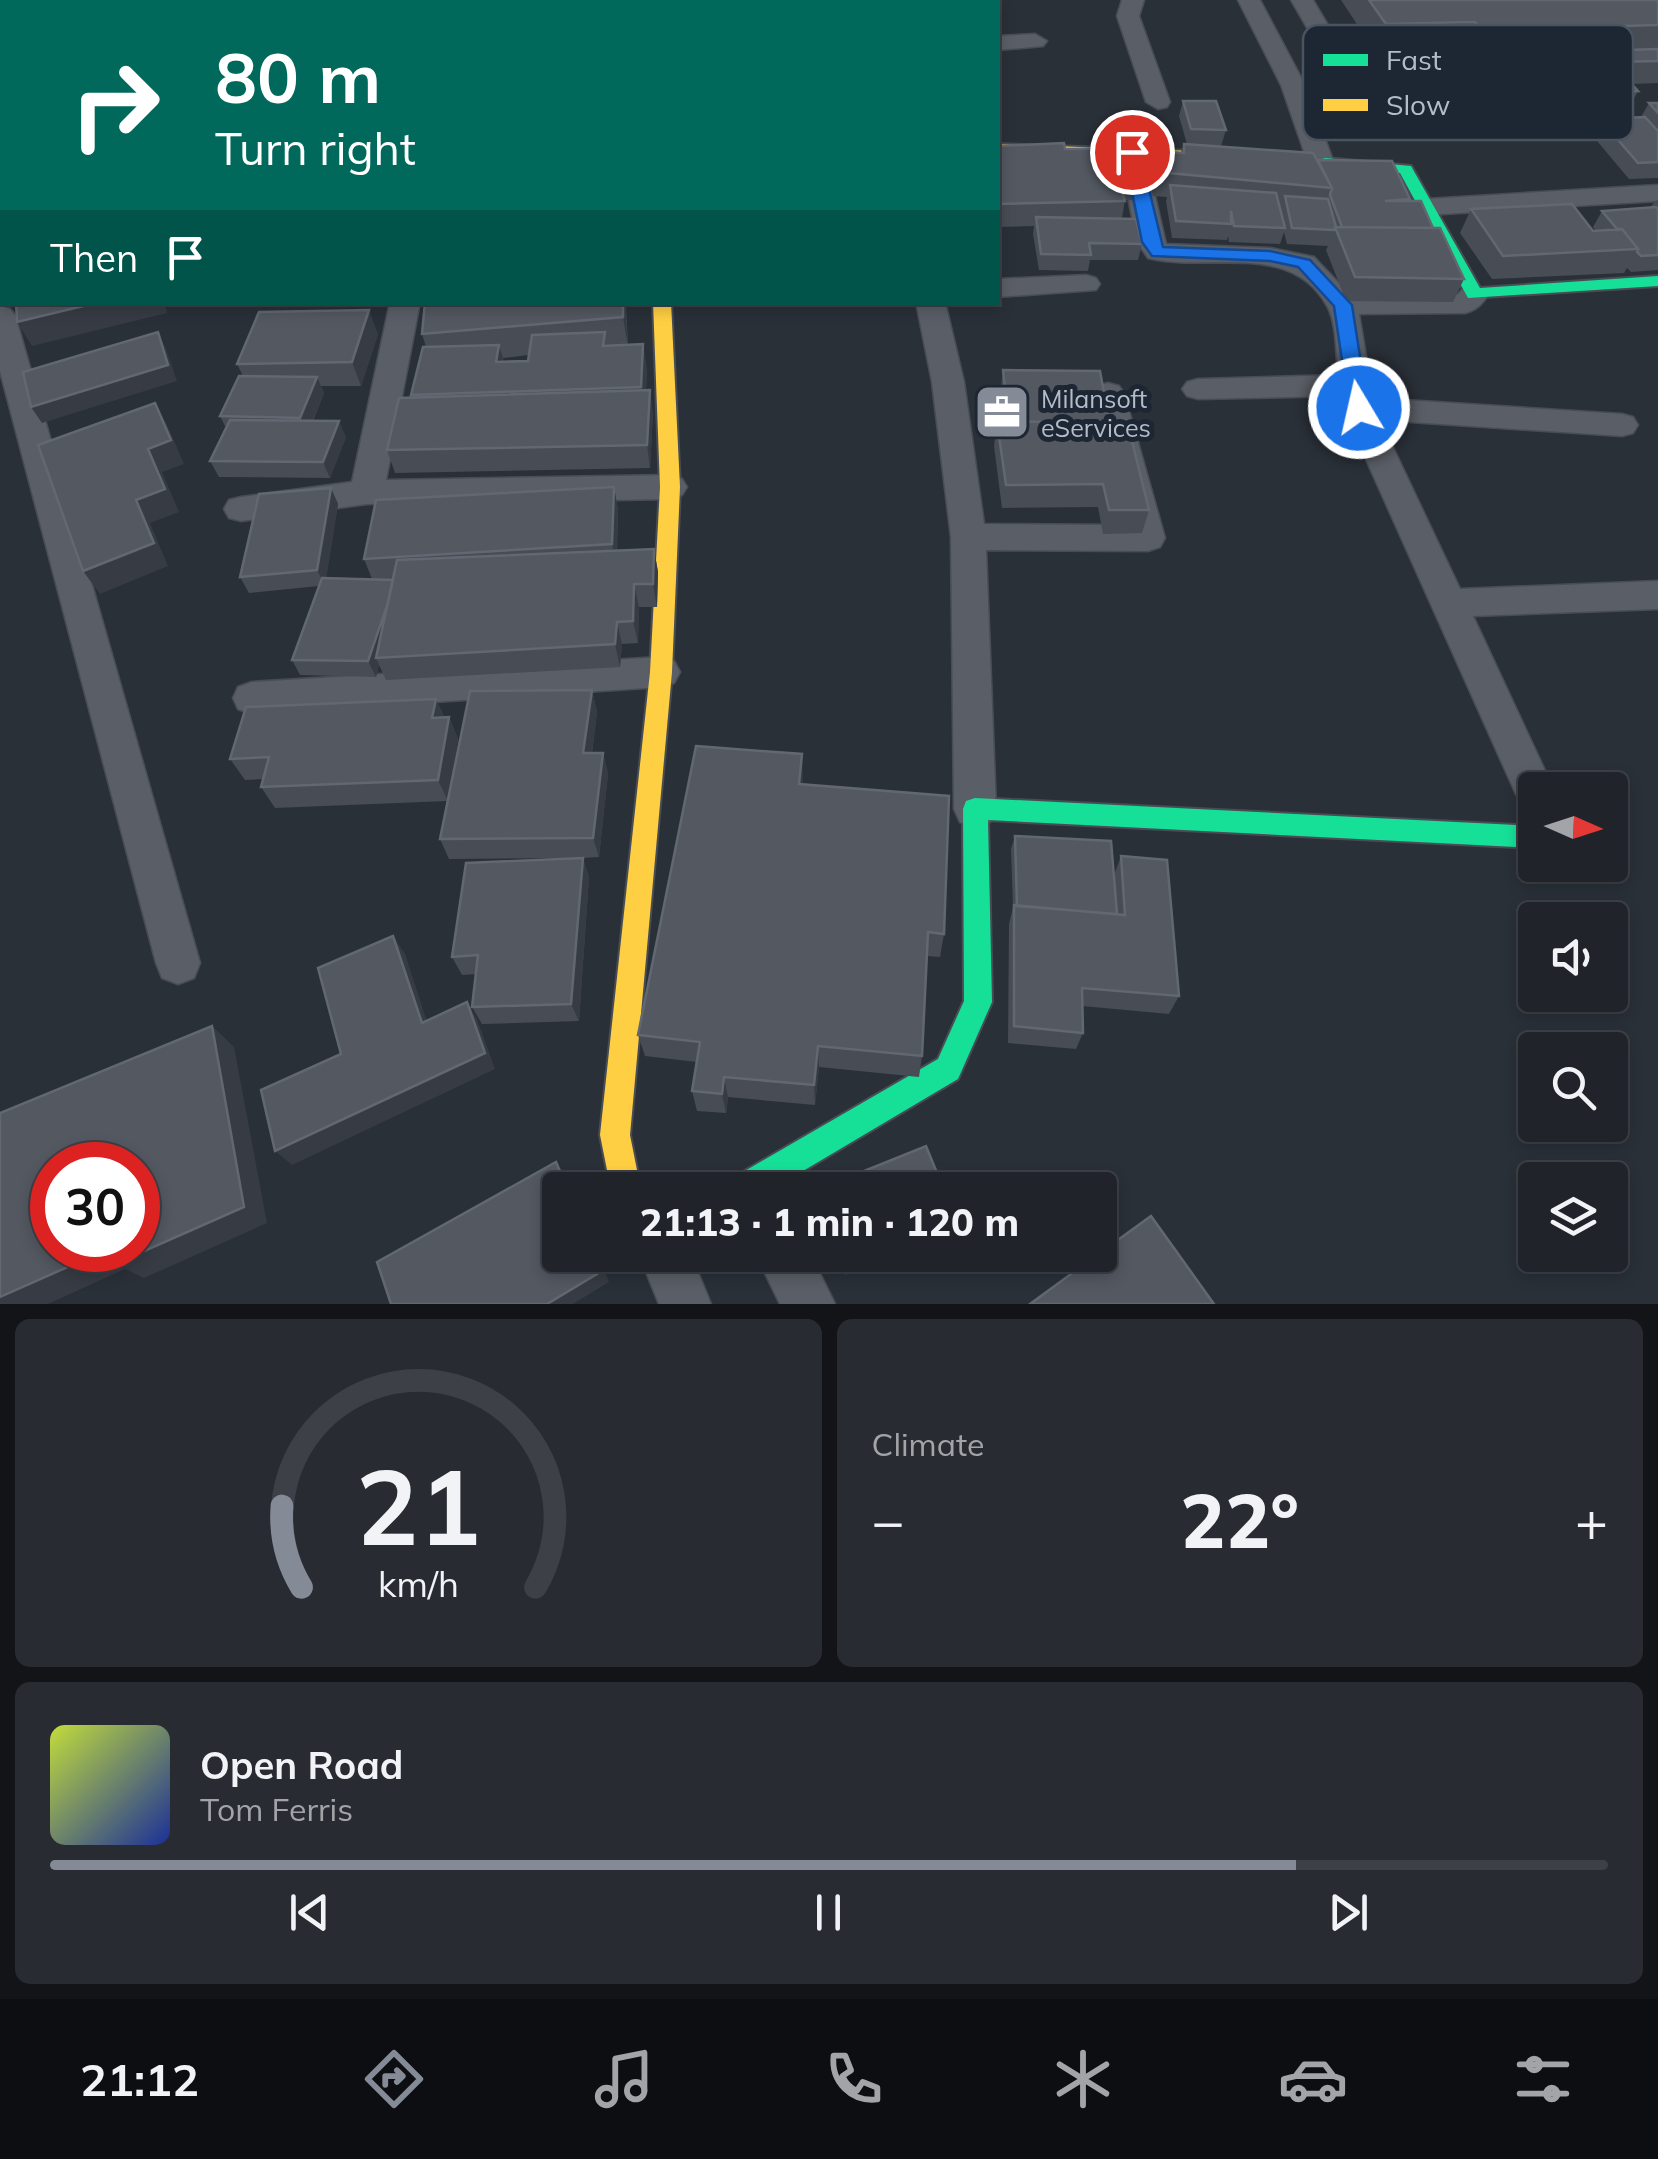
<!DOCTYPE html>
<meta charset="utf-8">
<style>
body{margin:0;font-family:Mulish,sans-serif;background:#282c32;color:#f1f3f6;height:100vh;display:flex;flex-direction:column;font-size:38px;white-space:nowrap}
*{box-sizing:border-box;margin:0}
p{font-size:32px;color:#a2a4a8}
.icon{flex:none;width:55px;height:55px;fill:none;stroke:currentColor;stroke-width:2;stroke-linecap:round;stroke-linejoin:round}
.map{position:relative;height:1304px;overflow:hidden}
.sheet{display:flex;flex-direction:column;gap:15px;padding:15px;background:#121417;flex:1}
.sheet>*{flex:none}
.top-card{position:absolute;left:0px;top:0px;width:1000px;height:305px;box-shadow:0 5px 15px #0003,0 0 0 2px #3d4147;background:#00695c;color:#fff;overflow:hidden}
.needle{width:65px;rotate:93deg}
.buttons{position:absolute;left:1518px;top:772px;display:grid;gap:20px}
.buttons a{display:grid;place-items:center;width:110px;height:110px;border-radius:10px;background:#20242a;box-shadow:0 5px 15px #0003,0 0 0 2px #3d4147;font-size:50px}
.speed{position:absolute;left:30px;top:1142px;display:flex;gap:20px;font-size:50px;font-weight:700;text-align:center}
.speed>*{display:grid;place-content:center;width:130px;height:130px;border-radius:50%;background:#20242a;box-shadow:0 5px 15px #0003,0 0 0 2px #3d4147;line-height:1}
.speed .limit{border:15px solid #d22;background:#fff;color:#111}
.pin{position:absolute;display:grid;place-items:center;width:85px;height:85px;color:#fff;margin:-42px;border:5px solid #fff;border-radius:50%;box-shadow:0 2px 10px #0007}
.me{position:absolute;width:110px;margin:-55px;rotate:351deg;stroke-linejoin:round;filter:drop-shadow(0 0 8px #0008)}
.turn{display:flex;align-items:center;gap:35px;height:210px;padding:0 50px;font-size:45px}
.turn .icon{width:130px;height:130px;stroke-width:2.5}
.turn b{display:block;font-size:70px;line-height:85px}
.then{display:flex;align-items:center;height:95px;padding:0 50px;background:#0003;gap:20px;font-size:38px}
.big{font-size:75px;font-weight:800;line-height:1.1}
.sheet .tile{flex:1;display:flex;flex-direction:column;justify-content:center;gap:15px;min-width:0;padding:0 35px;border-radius:15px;background:#282c32}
.sheet .dial{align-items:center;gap:0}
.dial svg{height:260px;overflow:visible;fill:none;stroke:#3d4147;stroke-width:7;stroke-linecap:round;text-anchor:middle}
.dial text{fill:#f1f3f6;stroke:none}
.song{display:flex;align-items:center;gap:30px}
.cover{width:120px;height:120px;border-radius:15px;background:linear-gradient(135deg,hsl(70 70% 55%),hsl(230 70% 35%))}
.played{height:10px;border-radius:5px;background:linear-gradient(90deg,#848b96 80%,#3d4147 80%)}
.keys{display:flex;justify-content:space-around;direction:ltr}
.heat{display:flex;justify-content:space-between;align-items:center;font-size:55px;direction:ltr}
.sheet .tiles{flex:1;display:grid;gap:15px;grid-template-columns:1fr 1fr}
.tile:last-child{grid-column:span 2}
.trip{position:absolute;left:542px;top:1172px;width:575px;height:100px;border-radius:10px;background:#20242a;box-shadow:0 5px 15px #0003,0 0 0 2px #3d4147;font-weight:800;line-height:100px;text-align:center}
.tab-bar{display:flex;height:160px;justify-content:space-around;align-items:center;background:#0d0e11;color:#a2a4a8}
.tab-bar .icon{width:70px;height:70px}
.tab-bar .current{color:#848b96}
.tab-bar b{font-size:45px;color:#f1f3f6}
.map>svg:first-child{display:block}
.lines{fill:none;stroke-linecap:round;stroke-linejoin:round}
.street-casing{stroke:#484c55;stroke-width:3}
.fast-casing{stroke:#484c55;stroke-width:4}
.slow-casing{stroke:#484c55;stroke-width:4}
.street{fill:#5a5e66;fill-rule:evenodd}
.fast{fill:#16e098;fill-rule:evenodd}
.slow{fill:#ffcf43;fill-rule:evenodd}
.wall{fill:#474c55;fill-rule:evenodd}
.shaded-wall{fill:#373c44}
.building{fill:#535861;stroke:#626872;stroke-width:2.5}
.route{fill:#1a73e8;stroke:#114b97;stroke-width:2.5}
.labels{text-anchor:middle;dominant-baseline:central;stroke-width:10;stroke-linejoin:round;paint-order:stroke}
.poi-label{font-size:25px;fill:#b4bcc9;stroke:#1d2633;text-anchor:start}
.key{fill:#1d2633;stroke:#4a5360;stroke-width:2.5}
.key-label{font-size:28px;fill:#b4bcc9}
</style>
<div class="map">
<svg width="1658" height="1304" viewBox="0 0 1658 1304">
<rect width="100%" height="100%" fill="#2a3038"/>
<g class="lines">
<g class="street-casing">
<path id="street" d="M482 0H504V2H482Z
M1122 0H1144L1139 16 1170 102 1167 107 1158 109 1146 102 1117 16Z
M1238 0H1260L1305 85 1334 163 1330 168 1321 171 1308 163 1281 85Z
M1291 0H1313L1351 64 1347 69H1331Z
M1035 34 1047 41 1043 46 998 50V36Z
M0 104H2V118H0Z
M1132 144 1145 152 1166 244 1270 248 1314 257 1351 296 1457 295 1464 288H1484L1489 294C1482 304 1477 310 1465 313L1359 314 1373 398 1622 414 1633 417 1638 425 1633 433 1622 436 1380 420 1460 589 1658 581V609L1473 616 1554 790H1535V810L1521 804 1515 792 1343 408 1341 396 1198 399 1187 396 1182 389 1187 382 1198 379 1338 375C1336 356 1337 323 1327 306 1291 240 1209 273 1148 258L1137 242 1119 152Z
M1658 185V201L1426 215 1413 207 1426 199Z
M2 274V292L0 293V275Z
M1086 275 1096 278 1100 284 1096 290 998 297V279Z
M390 302H420L386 480 670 475 682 479 687 487 682 495 670 499 367 504 241 521 229 518 224 509 229 500 241 497 352 482Z
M916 302H945L964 382 984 524 1127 525 1092 393 1097 386 1108 383 1119 386 1124 393 1165 538 1160 547 1148 551 986 550 996 809 990 822 975 827 960 822 954 809 951 537 932 382Z
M0 306 10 309 15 315 200 963 194 978 178 984 162 978 156 963 0 371Z
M661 657 674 661 680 672 674 683 661 687 252 714 238 709 233 698 238 687 252 682Z
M639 1255H691L711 1304H659Z
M756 1255H811L835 1304H780Z"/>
</g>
<g class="fast-casing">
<path id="fast" d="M1325 158 1411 166 1480 288 1658 276V286L1468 298 1400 173 1320 166V160Z
M975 798 1535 826V848L988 820 992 1002 958 1079 771 1190H727L731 1179 938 1059 964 1001 963 809 966 801Z"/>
</g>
<g class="slow-casing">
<path id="slow" d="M998 144 1222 152 1230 157 1222 162 998 154Z
M653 302H671L680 487 672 672 630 1135 641 1190H611L600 1135 650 672 660 487Z"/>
</g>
<use href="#street" class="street"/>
<use href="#fast" class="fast"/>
<use href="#slow" class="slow"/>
</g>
<path class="wall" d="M0 0 2 2V102H0Z
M638 0H698V2H639Z
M769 0H897V2H769Z
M1341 0H1658V83L1632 84 1638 91 1626 114 1432 121 1403 80 1412 57 1467 55 1463 50 1376 53Z
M1183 101 1226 130 1221 146 1207 145 1317 161 1410 199 1409 201 1433 228 1464 279 1453 302 1346 301 1326 250 1328 246 1287 244 1284 232 1280 244 1229 242 1228 236 1227 240 1172 238 1166 201 1167 197 1153 196 1147 174 1153 151 1181 152 1184 144H1187L1179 116Z
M1649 103H1658V178L1629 179 1592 135 1600 119 1641 117Z
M998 146 1065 149 1139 176 1134 200H1125L1122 218 1142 244 1138 260H1090L1088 271 1039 270 1033 234 1034 226 998 227Z
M1658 200V270L1631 272 1627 268 1624 273 1492 279 1460 233 1471 209 1596 231 1593 227 1602 211 1650 208 1655 201Z
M425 302H643V306L626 307 628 345 647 368 646 390 653 413 650 468 395 473 387 450 412 398 411 395 426 347 422 334ZM529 355 528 361 504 362 503 358Z
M378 334 361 386H321L324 393 313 421 346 437 330 478 219 477 210 461 226 428 220 416 243 376 237 364Z
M1003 370 1109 421 1149 510 1142 533 1103 534 1098 507 1002 508 994 446 997 422H1005L1001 386Z
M614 487 618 510 617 551 654 549 658 572 657 607H639L638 643 622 644 620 667 386 680 379 665 376 677 300 675 292 660 319 586 249 593 240 577 331 488 338 504 326 578 372 579 364 559Z
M592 690 597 712 592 753H603L608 774 599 857 583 858 589 877 579 1021 482 1024 472 1007 476 974 462 975 452 957 581 858 449 859 440 839 447 801 275 808 261 787 263 779 245 780 230 759 436 699 444 717H449L458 739 450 786Z
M803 784 944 934 940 957 927 956 922 1056 919 1077 819 1067 815 1105 728 1097 726 1113 697 1111 692 1091 697 1062 645 1056 638 1035Z
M1015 836 1114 875 1121 856 1179 996 1169 1014 1082 1006 1083 1033 1076 1049 1008 1043 1009 924 1013 907 1011 849Z
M838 1255H894L845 1275Z"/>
<path class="shaded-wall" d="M47 0H65L67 2H45Z
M2 72V95L0 91V74Z
M2 249V268H0V250Z
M100 302H165L167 313 32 346 17 322Z
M623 302H625L628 347 623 317Z
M369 310 378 334 361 386 352 362Z
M158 332 166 349 177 381 42 423 31 407Z
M643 344 647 368 645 411 641 387Z
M499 345 506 368 496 362Z
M317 377 324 393 307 434 300 418Z
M650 390 653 413 650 468 647 445Z
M155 403 168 427 184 464 162 472 179 512 150 523 168 566 100 594 83 571 136 500 148 449Z
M339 421 346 437 330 478 323 462Z
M614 487 618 510 616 567 612 544Z
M331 488 338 504 325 586 317 570Z
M654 549 658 572 657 607 653 584Z
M395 580 376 658 379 665 376 677 368 661Z
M634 584 639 607 638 643 633 621Z
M617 622 622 644 620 667 615 644Z
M592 690 597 712 589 774 583 753Z
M436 699 445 720 432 718Z
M449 717 458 739 448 801 438 780Z
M603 753 608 774 599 857 593 838Z
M802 754 803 781 800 810 799 784Z
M583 858 589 877 579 1021 571 1004Z
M393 936 405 954 433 1040 422 1023Z
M467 1002 477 1019 495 1069 292 1165 275 1151Z
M212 1026 234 1047 267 1223 144 1278 125 1269 48 1304H0V1297L106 1250H119Z
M818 1046 819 1067 815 1105 814 1085Z
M724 1077 728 1097 726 1113 722 1094Z
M556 1162 565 1175 571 1190H568Z
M595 1255H598L609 1282 573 1304H547Z
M876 1255H894L845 1275 846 1267Z"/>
<path class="building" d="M0 0H47L45 2H2V30L0 29Z
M106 0H279L278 2H104Z
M288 0H414L413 2H287Z
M510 0H568V2H510Z
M573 0H630V2H572Z
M765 0V2H707L708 1Z
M769 0H816L817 2H770Z
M820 0H870V2H820Z
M901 0H986V2H902Z
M1369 0H1658V25L1481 30 1475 22 1386 24Z
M0 43 2 44V72L0 74Z
M1658 49V61L1612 62 1638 91 1441 98 1412 57Z
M1183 101H1216L1226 130 1191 129Z
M1649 103H1658V113Z
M1645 117 1658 131V162L1638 163 1600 119Z
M1064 143 1065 149 1129 148 1139 176 1117 177 1125 201 998 204V146Z
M1184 144 1313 153 1332 188 1158 172 1153 151 1184 153Z
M1318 160 1392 161 1410 199 1385 201H1421L1433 228 1342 227 1330 195 1332 188Z
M1170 185 1276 193 1285 228 1234 226 1231 211V224L1176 221Z
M1285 196 1328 199 1336 227 1334 230 1292 228Z
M1572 204 1593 231 1622 229 1638 249 1503 256 1471 209Z
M1656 207 1658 209V255L1641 256 1637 252 1638 249 1622 229 1618 230 1602 211Z
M0 213H2V249L0 250Z
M1036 217 1136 219 1142 244 1089 243 1091 255 1041 254Z
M1335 227 1440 228 1464 279 1355 277Z
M16 302H100L17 322Z
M425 302H623V317L422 334Z
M369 310 352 362 237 364 259 312Z
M158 332 168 365 31 407 23 372Z
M605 332 603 346 643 344 641 387 411 395 423 347 499 345 496 362 528 361 532 335Z
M1003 370 1100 371 1109 421 1009 422Z
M239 376 317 377 300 418 220 416Z
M650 390 647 445 387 450 399 398Z
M155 403 171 440 148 449 165 489 136 500 154 543 83 571 38 445Z
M230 420 339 421 323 462 210 461Z
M1127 421 1149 510H1109L1103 484 1006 485 997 422Z
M614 487 612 544 364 559 376 500Z
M331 488 317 570 240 577 259 494Z
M654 549 653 584H634L633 621 617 622 615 644 376 658 397 560Z
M322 578 393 580 388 603 368 661 292 660Z
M592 690 583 753H603L593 838 440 839 470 691Z
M436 699 432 718 449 717 438 780 261 787 269 757 230 759 246 707Z
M696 746 802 754 799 784 949 796 944 934 928 932 922 1056 818 1046 814 1085 724 1077 722 1094 692 1091 700 1042 638 1035Z
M1015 836 1111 841 1117 914 1017 906Z
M1121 856 1167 860 1179 996 1082 988 1083 1033 1014 1026V905L1125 915Z
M583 858 571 1004 472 1007 478 955 452 957 466 863Z
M393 936 422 1023 467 1002 485 1053 275 1151 261 1090 341 1054 318 968Z
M212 1026 244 1207 115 1264 113 1250H138V1165H52V1250H106L0 1297V1113Z
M926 1146 942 1185 931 1190H819V1189Z
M556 1162 568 1190H560V1255H595L602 1271 547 1304H391L377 1262Z
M1151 1216 1214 1304H1030L1097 1255H1100V1253Z
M841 1255H876L846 1267Z"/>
<path class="route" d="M1132 147 1140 152 1163 247 1270 251 1310 260 1352 305 1368 408 1366 413 1359 415 1349 408 1334 306 1298 267 1270 261 1152 256 1142 242 1124 152Z"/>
<defs>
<g id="office-square" transform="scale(2.875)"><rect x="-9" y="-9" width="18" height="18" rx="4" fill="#848b96" stroke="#1d2633"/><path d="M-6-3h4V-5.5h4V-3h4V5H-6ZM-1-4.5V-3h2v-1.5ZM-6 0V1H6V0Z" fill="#fff"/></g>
</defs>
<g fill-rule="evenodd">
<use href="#office-square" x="1002" y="412"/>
</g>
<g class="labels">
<g class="poi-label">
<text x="1041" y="398">Milansoft<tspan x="1041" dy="29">eServices</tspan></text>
</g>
</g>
<rect x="1303" y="25" width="330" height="115" rx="15" class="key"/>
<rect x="1323" y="54" width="45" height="12" fill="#16e098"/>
<rect x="1323" y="99" width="45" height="12" fill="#ffcf43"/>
<g class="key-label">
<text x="1386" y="70">Fast</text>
<text x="1386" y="115">Slow</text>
</g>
</svg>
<div class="buttons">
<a><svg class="needle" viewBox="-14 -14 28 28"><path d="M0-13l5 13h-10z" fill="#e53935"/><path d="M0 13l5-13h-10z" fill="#a2a4a8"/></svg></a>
<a><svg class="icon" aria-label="sound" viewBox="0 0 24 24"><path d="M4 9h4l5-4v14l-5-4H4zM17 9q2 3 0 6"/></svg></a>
<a><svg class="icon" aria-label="search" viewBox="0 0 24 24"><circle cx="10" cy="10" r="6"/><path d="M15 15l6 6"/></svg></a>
<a><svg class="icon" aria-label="layers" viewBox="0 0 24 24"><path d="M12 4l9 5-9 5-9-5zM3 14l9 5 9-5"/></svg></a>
</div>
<div class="speed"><div class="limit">30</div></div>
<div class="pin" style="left:1132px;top:152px;background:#d93025"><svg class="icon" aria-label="arrive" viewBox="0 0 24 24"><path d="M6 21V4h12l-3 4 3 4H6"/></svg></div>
<svg class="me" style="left:1359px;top:408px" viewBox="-20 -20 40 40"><circle r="17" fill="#1a73e8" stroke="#fff" stroke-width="3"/><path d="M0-11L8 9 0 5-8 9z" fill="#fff"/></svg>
<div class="trip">21:13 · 1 min · 120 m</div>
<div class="top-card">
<div class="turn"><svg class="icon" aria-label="right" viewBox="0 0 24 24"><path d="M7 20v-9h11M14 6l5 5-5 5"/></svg><div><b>80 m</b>Turn right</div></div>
<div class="then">Then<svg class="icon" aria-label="arrive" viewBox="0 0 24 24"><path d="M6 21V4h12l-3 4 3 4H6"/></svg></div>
</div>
</div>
<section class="sheet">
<div class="tiles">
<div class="tile dial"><svg viewBox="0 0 100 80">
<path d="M14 69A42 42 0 1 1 86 69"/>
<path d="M14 69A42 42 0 0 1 8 44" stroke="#848b96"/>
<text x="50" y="56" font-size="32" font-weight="700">21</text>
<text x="50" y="72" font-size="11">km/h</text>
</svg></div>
<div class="tile"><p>Climate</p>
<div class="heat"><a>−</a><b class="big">22°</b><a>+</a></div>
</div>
<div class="tile">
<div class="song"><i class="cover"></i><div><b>Open Road</b><p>Tom Ferris</p></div></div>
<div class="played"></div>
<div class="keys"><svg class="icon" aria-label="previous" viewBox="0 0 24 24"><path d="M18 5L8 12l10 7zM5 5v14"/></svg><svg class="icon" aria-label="pause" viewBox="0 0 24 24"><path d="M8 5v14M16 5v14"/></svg><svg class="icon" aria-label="next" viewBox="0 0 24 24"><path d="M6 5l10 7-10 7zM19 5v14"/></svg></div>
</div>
</div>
</section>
<nav class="tab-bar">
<b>21:12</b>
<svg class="icon current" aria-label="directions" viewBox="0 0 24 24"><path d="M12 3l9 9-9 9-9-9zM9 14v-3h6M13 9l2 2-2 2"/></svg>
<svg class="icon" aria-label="music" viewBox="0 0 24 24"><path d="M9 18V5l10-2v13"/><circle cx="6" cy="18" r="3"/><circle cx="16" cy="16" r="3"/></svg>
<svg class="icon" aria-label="phone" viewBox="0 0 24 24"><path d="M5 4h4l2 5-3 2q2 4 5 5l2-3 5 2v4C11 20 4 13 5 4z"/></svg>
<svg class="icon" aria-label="climate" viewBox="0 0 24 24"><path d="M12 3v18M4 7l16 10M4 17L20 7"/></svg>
<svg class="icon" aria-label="car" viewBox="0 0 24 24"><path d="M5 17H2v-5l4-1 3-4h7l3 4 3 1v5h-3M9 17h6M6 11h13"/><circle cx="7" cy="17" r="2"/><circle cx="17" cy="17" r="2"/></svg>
<svg class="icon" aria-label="filters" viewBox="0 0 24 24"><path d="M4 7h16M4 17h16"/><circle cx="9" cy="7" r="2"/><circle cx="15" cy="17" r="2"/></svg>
</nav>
